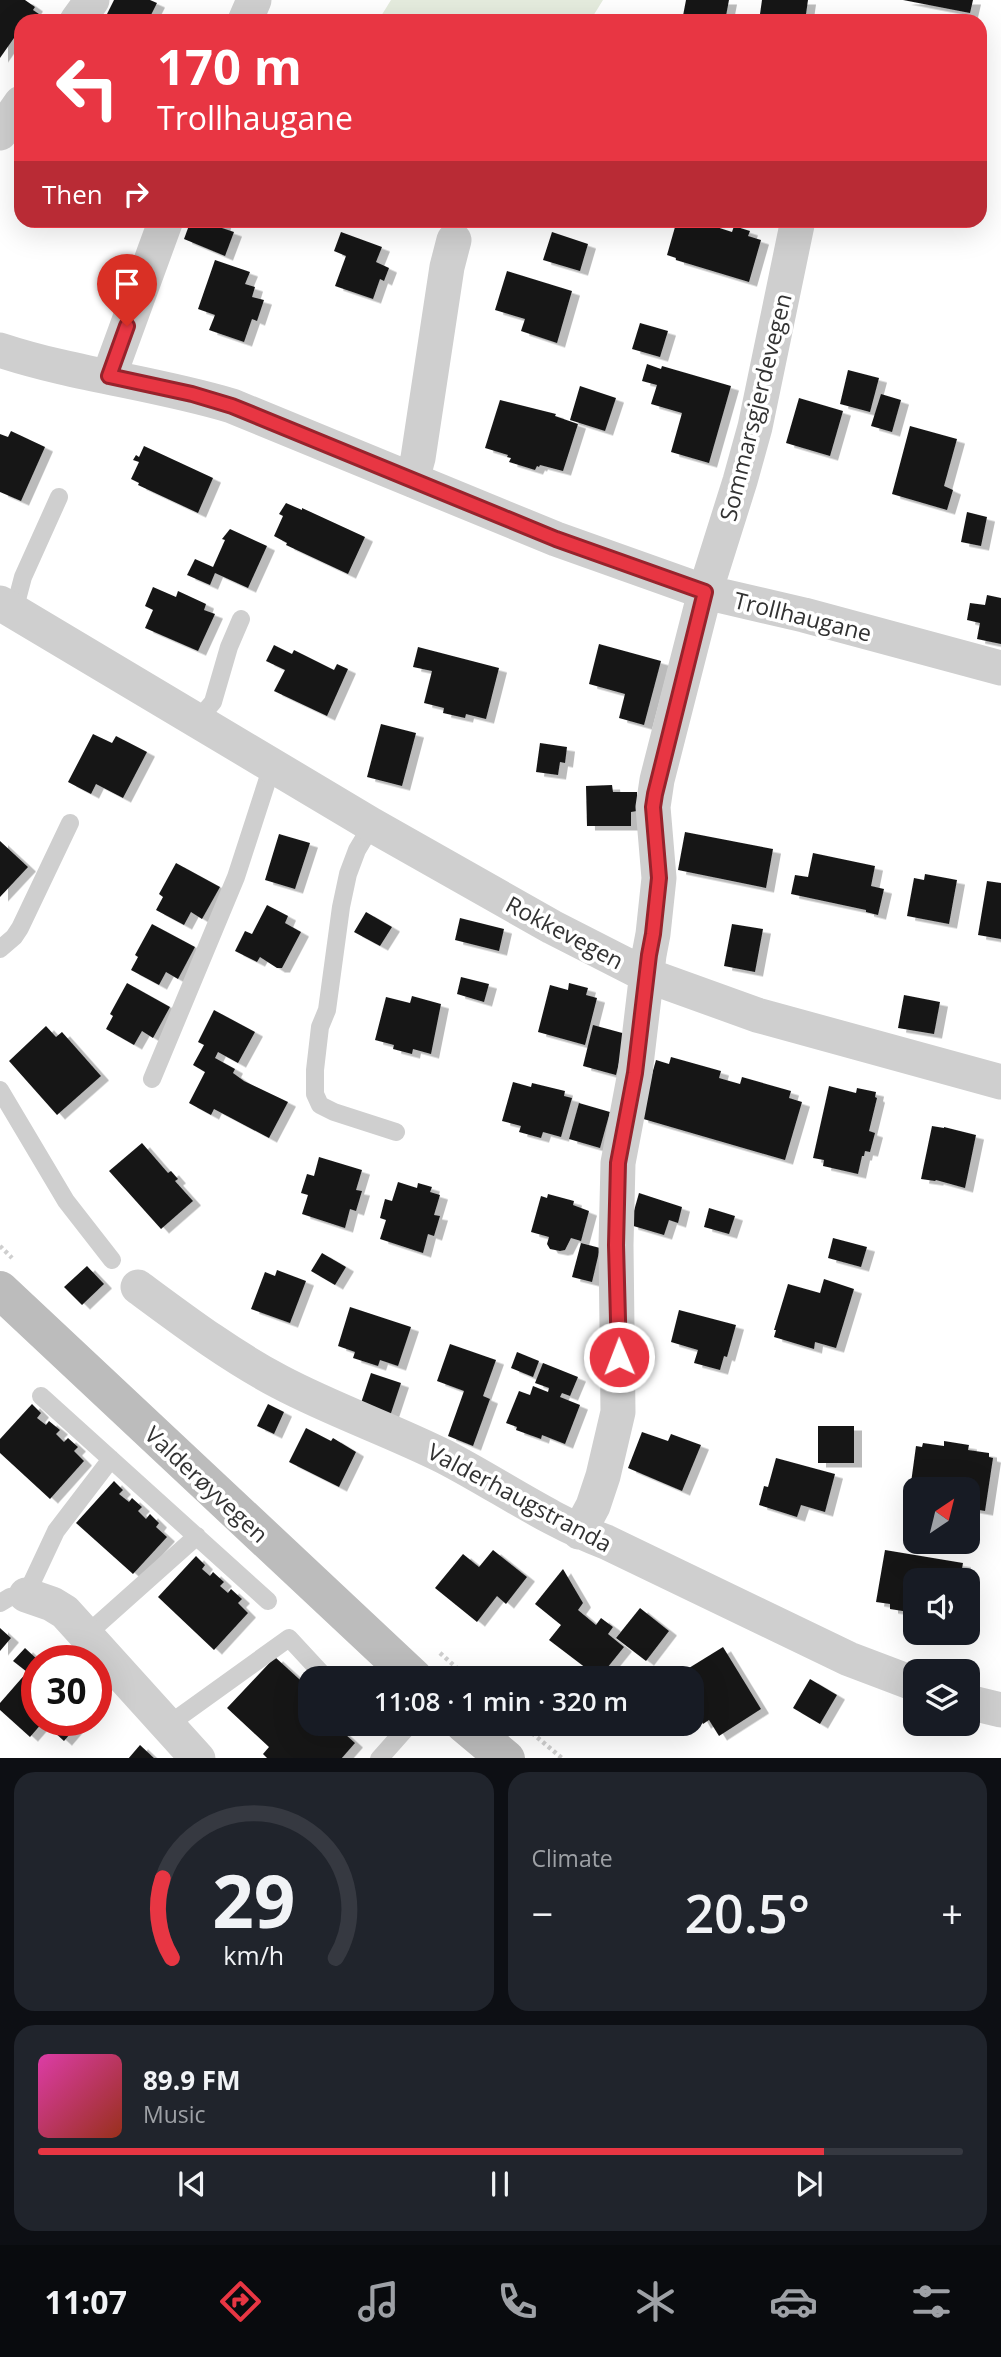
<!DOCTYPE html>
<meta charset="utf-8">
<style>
body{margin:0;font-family:"Open Sans",sans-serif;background:#20242c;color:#f1f3f6;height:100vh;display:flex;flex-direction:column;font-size:26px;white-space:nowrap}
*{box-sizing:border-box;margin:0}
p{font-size:23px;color:#9ea1a6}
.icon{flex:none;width:38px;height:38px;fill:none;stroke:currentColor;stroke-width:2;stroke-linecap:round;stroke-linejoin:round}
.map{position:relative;height:1758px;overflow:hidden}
.drawer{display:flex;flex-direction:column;gap:14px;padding:14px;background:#0d0f14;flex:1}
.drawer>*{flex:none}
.banner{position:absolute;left:14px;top:14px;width:973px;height:214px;border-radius:21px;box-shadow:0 7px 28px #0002;background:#e83643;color:#fff;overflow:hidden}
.needle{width:46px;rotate:35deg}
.tools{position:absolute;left:903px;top:1477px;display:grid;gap:14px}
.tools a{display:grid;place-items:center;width:77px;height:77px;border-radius:14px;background:#171b24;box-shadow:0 7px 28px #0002;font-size:35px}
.speed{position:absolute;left:21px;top:1645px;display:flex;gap:14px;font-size:35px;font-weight:700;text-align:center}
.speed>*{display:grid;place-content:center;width:91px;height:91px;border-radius:50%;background:#171b24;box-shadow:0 7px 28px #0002;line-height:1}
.speed .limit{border:10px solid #d22;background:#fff;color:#111}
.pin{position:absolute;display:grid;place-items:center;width:60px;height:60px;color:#fff;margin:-72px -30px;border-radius:50% 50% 50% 0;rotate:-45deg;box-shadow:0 0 7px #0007}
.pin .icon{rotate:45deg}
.me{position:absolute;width:77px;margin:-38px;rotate:359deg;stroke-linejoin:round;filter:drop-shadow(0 0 5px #0008)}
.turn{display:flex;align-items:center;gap:24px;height:147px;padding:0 28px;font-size:32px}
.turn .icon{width:91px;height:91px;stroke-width:2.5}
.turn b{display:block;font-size:49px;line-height:60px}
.then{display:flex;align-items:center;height:66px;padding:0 28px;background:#0003;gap:14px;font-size:26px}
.big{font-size:52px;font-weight:600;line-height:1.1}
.drawer .card{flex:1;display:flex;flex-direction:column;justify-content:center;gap:10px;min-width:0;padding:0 24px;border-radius:21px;background:#20242c}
.drawer .dial{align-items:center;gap:0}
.dial svg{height:182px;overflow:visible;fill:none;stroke:#363941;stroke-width:7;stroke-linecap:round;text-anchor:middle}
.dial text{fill:#f1f3f6;stroke:none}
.song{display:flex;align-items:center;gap:21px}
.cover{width:84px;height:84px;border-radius:10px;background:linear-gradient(135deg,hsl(320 70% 55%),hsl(10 70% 35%))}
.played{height:7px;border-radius:4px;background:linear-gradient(90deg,#e83643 85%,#363941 85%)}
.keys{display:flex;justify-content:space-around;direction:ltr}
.heat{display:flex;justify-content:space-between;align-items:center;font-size:38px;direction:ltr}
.drawer .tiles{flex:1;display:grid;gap:14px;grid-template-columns:1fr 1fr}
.card:last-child{grid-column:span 2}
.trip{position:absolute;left:298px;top:1666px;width:406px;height:70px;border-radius:21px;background:#171b24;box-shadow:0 7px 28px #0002;font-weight:600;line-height:70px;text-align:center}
.menu{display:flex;height:112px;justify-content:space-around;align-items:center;background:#090b0e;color:#9ea1a6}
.menu .icon{width:49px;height:49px}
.menu .selected{color:#e83643}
.menu b{font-size:32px;color:#f1f3f6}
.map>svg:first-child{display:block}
.green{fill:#e5ecde}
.building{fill:#191919;filter:url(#shadow)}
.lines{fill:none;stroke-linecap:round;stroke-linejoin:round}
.path{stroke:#cfcfcf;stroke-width:4.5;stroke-dasharray:3.5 3.5;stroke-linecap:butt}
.lane{stroke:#cfcfcf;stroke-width:18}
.street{stroke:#cfcfcf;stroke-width:35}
.secondary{stroke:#bcbcbc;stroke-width:38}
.route-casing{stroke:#97232c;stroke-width:18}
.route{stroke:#e83643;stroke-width:12}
.labels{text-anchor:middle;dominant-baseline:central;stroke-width:7;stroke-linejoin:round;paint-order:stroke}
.street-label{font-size:23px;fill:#323232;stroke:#fff}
</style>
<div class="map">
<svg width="1001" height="1759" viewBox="0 0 1001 1759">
<defs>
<filter id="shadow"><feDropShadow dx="8" dy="4.5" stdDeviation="0" flood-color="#0004"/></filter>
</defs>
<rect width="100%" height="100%" fill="#fff"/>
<path class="green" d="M391 0H603L590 21H378Z"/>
<path class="building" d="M0 0H25L35 7 33 10 39 14 35 21H21V28L0 58Z
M114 0H150L157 3 148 21H116L106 16Z
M686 0H729L725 21H682Z
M762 0H808L805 21H759Z
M903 0H973L970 13Z
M191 220H224L222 228 234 232 225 256 184 239Z
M677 220H695L732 232 734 226 750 231 748 236 761 240 749 282 676 260V258L667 255Z
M341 232 382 247 376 262 389 268 384 281 380 279 373 299 335 286 346 256 334 251Z
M552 232 588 244 580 271 543 260Z
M215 260 250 272 245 284 255 287 252 297 264 300 257 321 252 319 244 342 209 330 215 315 198 309Z
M507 271 572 291 557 343 521 331 525 319 495 310Z
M640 323 668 331 660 357 632 349Z
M647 364 661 369 662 366 731 386 709 463 671 452 682 413 651 404 657 385 642 381Z
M848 370 879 378 870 412 840 404Z
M580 386 616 398 605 431 570 420Z
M881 394 901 400 892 432 871 426Z
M799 398 843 411 830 456 786 443Z
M500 400 556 414 555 416 578 424 563 471 540 465 539 467 537 466 535 470 509 462 511 458 507 457 508 455 485 448Z
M910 426 957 439 944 486 953 490 947 510 892 494Z
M11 431 45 447 21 501 0 492V434L8 437Z
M144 446 213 478 198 513 138 485 139 483 131 479 139 462 133 460 136 455 139 457Z
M286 503 302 510V508L365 537 348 574 286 545 287 543 274 536 283 516 279 514Z
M967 512 987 517 981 546 961 542Z
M230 529 267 546 248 588 215 573 210 585 187 575 195 559 213 567 225 540 222 539Z
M153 587 176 597 178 591 206 604 204 610 215 614 198 651 145 628 153 610 145 606Z
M987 595 1001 598V644L977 639 980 623 967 620 970 603 985 605Z
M599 644 661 661 644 725 619 718 625 694 589 684Z
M274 645 292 654 294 650 334 670 337 664 348 669 327 716 274 691 285 670 266 661Z
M418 647 499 668 486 719 466 714 465 718 443 713 444 708 424 703 432 671 413 667Z
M381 724 416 733 402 786 367 777Z
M93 734 112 743 116 736 147 752 123 798 96 784 91 794 68 782Z
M540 743 567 747 565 763 560 762 558 775 536 772Z
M612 785 613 792H637V811L631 812V826H587L586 786Z
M685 832 773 849 766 888 678 870Z
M279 834 310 843 295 889 265 880Z
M0 841 28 867 0 897Z
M813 853 875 866 871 886 884 889 878 915 866 912V910L791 894 795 875 808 877Z
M176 863 220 887 202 919 191 912 184 925 156 910 163 897 159 894Z
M925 874 957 880 949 924 907 916 914 878 924 880Z
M987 881 1001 883V939L978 935Z
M267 905 288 916 285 923 301 932 282 968H277L260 957 257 962 235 951 245 931 252 934Z
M366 912 392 927 380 946 354 932Z
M460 918 504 929 499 951 455 940Z
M152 924 195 947 178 979 166 972 159 985 131 970 138 957 135 955Z
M732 924 763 929 755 972 724 966Z
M461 977 489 984 484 1002 457 994Z
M127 983 170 1007 153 1038 142 1031 134 1045 106 1029 113 1016 110 1014Z
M569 983 588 988 586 995 597 998 585 1045 538 1032 550 985 568 990Z
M904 995 940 1002 934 1034 898 1028Z
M412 996 441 1004 431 1054 413 1049 412 1054 393 1049 394 1045 375 1040 386 997 410 1003Z
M214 1010 255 1032 238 1063 218 1052 215 1058 235 1069 233 1073 244 1081 288 1102 269 1138 214 1109 211 1115 189 1103 205 1072 193 1065 204 1045 198 1042Z
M593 1025 626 1034 616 1075 583 1066Z
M46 1026 56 1037 62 1032 101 1076 57 1115 9 1061Z
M671 1057 721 1071 719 1078 740 1084 742 1077 791 1091 789 1098 802 1102 785 1160 640 1118 656 1060 669 1064Z
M513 1082 531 1087 532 1083 565 1091 564 1096 572 1098 561 1137 543 1132 541 1138 519 1132 521 1126 502 1121Z
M829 1086 856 1093 857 1088 876 1092 875 1097 877 1098 869 1131 875 1133 870 1152 865 1151 864 1156H862L858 1174 823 1166 824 1160 813 1158Z
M579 1103 610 1112 600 1148 569 1139Z
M932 1126 944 1128V1127L976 1135 965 1188 936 1180 935 1181 921 1179Z
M142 1143 168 1173 171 1171 178 1179 175 1181 193 1201 161 1229 109 1171Z
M319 1157 362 1170 356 1190 362 1191 356 1211 350 1209 345 1228 302 1214 308 1195 301 1193 307 1174 314 1176Z
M398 1182 417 1188 418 1183 432 1187 430 1192 440 1195 434 1215 440 1216 434 1236 428 1234 423 1253 380 1239 386 1220 380 1218 385 1199 392 1201Z
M639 1193 682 1207 678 1223 669 1220 664 1235 630 1225Z
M548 1194 574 1201 573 1205 589 1211 581 1241 571 1238 565 1250 560 1251 550 1249 547 1244 549 1237 531 1232 541 1196 547 1198Z
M709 1208 735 1216 729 1234 704 1227Z
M833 1238 867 1247 861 1267 828 1258Z
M581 1243 600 1248 592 1282 572 1277Z
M322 1253 346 1267 335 1285 311 1271Z
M87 1266 104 1284 82 1305 64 1287Z
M277 1270 306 1281 290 1323 251 1309 265 1272 275 1276Z
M824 1279 854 1289 836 1348 815 1342 814 1349 774 1337 776 1330H774L788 1284 820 1293Z
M350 1307 411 1327 398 1366 380 1360 378 1366 353 1358 355 1352 338 1346Z
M679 1310 736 1325 727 1357 724 1356 720 1370 694 1363 698 1350 671 1342Z
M450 1344 496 1360 483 1396 490 1399 473 1446 448 1436 464 1391 437 1381Z
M517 1352 539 1361 533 1377 511 1368Z
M543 1363 578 1377 570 1396 562 1393 560 1397 580 1405 565 1444 542 1435 541 1439 516 1430 517 1427 506 1423 519 1391 530 1395 533 1386 548 1392 549 1388 535 1383Z
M371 1373 401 1383 390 1416 360 1406Z
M32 1404 41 1413 37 1418 46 1425 49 1421 60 1430 56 1434 64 1442 68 1438 78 1447 74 1451 84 1461 50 1499 0 1453V1439Z
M268 1404 284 1412 274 1434 257 1426Z
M818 1426H854V1463H818Z
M306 1428 331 1441 333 1438 356 1452 339 1487 289 1462Z
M642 1432 668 1441 671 1434 701 1445 682 1491 628 1468Z
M944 1441 969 1445 968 1450 989 1453V1457L993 1458 985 1511 968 1508V1489L910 1490 916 1446 922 1447 923 1443 944 1446Z
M776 1458 835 1474 825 1512 801 1505 797 1517 759 1505 764 1486 768 1487Z
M114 1481 123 1490 119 1494 129 1502 132 1498 142 1507 138 1511 146 1519 150 1514 159 1523 156 1527 167 1537 133 1574 76 1523Z
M493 1550 527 1577 506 1604 497 1596 477 1622 435 1588 463 1554 479 1567Z
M885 1550 963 1563 960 1580H915V1609L910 1608 909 1612 890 1609V1604L876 1602Z
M196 1556 205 1565 202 1569 210 1576 213 1572 224 1582 220 1586 228 1593 231 1589 242 1599 238 1603 248 1613 214 1650 158 1597Z
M563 1569 583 1603 578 1610 596 1625 601 1618 613 1627 608 1634 624 1647 599 1678 549 1640 561 1625 535 1604Z
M640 1608 669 1631 646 1661 616 1638Z
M0 1628 11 1638 0 1651Z
M723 1647 761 1709 719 1736 709 1720 703 1724 694 1708 695 1707 691 1701V1678H677L676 1676Z
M25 1648 39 1661H37V1720H82L64 1741 43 1722 30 1737 0 1710V1703L27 1672 13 1661Z
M275 1657 310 1689V1724H334L355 1743 341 1759H268L263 1754 269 1747 227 1708Z
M810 1679 837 1695 820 1724 793 1708Z
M140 1745 155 1759H128Z"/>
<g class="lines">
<path class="path" d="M0 1246 12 1258
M440 1653 468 1678
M532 1733 563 1759"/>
<path class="lane" d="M14 611 23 577 59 497
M197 721 213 702 229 647 241 619
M372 825 357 850 348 874 341 907 327 1010 320 1027 315 1070V1094L320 1105 334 1112 396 1132
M0 949 14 937 20 928 70 823
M152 1079 236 877 272 766
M0 1090 66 1201 112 1260
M41 1396 268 1601
M0 1603 10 1597 26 1595 56 1531 111 1459
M86 1635 197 1536
M168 1725 289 1638 326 1678
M379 1759 410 1724"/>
<path class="street" d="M77 21 92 0
M245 21 254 0
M0 133 21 103
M0 350C76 375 156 383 232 406L556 539 705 592 804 615 1001 668
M109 376 166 220
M412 480 418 458 447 267 454 240
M0 603 372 825 552 927 646 975 757 1015 1001 1082
M138 1287C184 1321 229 1355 280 1382 333 1410 391 1430 445 1457 499 1485 549 1521 606 1542L849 1659 915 1684
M579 1532 593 1506 603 1476 618 1412 616 1245 618 1163 635 1073 649 955 653 934 659 878 653 807 657 780 705 592 740 481 755 427 798 220
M26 1595 52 1604 65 1612 198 1759
M968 1702 1001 1710"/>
<path class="secondary" d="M0 1290 414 1678
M464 1724 506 1759"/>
</g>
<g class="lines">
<g class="route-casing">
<path id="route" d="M127 326 109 376 192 394 232 406 556 539 705 592 655 794 653 807 659 878 653 934 649 955 635 1073 618 1163 616 1245 619 1357"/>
</g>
<use href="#route" class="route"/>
</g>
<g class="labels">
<g class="street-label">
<text transform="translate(755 407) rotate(-76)">Sommarsgjerdevegen</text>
<text transform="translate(803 616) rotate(14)">Trollhaugane</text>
<text transform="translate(565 932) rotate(28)">Rokkevegen</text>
<text transform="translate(207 1484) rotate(43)">Valderøyvegen</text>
<text transform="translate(520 1497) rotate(28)">Valderhaugstranda</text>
</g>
</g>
</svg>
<div class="tools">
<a><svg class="needle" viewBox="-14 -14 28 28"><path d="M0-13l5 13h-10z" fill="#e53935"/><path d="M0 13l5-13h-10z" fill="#9ea1a6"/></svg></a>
<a><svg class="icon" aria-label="sound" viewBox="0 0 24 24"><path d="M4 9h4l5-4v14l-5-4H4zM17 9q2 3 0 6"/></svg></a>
<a><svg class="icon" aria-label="layers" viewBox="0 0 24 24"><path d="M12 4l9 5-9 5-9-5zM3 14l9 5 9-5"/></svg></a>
</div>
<div class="speed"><div class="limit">30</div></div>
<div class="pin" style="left:127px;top:326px;background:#d93025"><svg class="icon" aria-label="arrive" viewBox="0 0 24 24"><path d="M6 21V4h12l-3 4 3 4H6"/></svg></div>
<svg class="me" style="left:619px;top:1357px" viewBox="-20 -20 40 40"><circle r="17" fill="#e83643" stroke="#fff" stroke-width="3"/><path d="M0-11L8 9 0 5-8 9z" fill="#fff"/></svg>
<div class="trip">11:08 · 1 min · 320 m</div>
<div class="banner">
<div class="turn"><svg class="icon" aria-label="left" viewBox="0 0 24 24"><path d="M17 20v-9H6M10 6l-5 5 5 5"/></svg><div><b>170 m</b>Trollhaugane</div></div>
<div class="then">Then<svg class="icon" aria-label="right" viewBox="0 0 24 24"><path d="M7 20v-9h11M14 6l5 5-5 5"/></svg></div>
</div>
</div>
<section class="drawer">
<div class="tiles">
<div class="card dial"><svg viewBox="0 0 100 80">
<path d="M14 69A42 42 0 1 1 86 69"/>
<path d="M14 69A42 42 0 0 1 10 34" stroke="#e83643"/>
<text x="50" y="56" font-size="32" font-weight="700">29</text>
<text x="50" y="72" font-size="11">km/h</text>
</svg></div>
<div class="card"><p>Climate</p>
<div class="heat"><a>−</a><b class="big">20.5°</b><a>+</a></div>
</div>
<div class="card">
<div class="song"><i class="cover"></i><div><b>89.9 FM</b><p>Music</p></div></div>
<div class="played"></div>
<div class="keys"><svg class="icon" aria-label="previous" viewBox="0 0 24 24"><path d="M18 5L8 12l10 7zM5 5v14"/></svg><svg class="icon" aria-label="pause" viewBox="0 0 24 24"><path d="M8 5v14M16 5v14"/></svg><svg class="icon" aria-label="next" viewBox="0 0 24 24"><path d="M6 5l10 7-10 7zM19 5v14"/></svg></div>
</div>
</div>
</section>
<nav class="menu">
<b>11:07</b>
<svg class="icon selected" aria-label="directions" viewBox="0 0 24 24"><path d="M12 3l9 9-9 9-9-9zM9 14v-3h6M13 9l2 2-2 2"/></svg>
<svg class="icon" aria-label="music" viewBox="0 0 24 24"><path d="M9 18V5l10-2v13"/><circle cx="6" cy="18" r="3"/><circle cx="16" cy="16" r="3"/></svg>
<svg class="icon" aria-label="phone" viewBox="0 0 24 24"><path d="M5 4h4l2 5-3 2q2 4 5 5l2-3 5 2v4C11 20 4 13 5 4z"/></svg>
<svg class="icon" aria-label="climate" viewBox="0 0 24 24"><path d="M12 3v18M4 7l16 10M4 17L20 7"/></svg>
<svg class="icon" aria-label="car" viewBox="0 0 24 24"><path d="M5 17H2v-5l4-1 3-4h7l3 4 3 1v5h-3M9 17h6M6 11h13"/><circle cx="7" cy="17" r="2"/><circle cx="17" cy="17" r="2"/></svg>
<svg class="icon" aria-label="filters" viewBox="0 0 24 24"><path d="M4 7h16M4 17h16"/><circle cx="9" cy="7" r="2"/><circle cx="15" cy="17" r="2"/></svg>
</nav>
